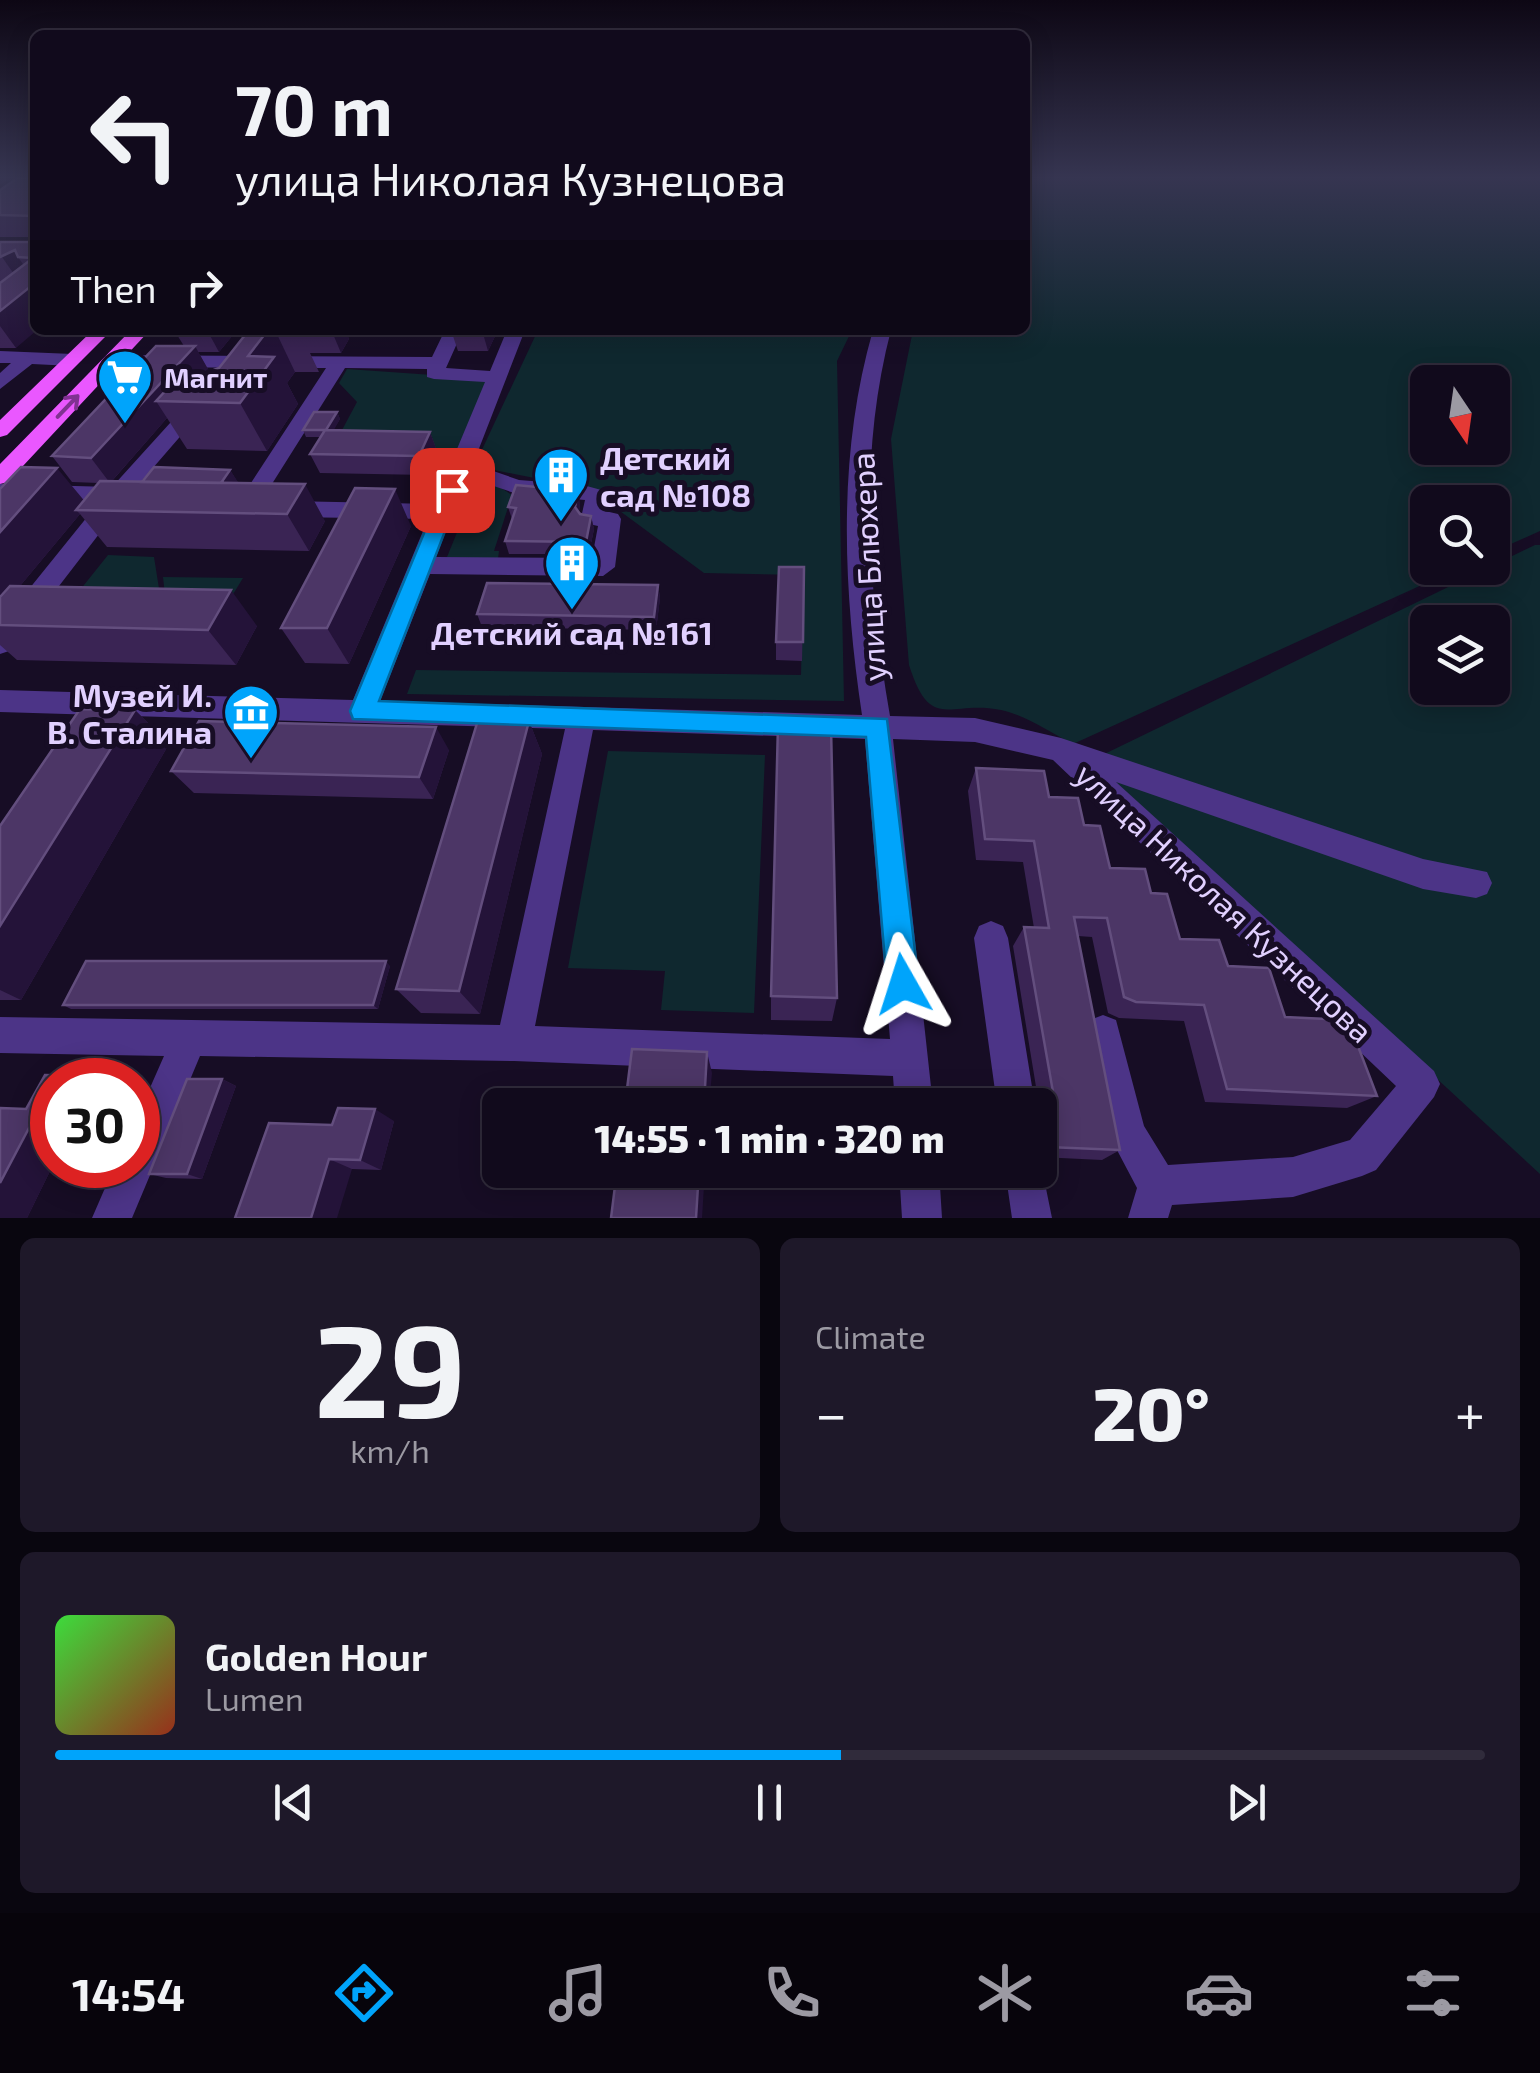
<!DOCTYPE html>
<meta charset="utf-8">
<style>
body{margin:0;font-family:"Exo 2",sans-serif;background:#1e1829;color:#f1f3f6;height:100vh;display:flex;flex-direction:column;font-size:38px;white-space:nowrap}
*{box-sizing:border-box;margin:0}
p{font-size:32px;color:#9c9aa3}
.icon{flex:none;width:55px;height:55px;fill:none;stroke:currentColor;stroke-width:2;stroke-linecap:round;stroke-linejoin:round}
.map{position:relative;height:1218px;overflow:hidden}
.sheet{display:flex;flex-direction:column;gap:20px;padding:20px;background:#09060f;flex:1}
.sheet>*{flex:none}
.banner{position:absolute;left:30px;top:30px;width:1000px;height:305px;border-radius:15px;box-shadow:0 5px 25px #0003,0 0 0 2px #302b3b;background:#110a1c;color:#f1f3f6;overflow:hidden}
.needle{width:65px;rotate:167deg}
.tools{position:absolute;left:1410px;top:365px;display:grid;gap:20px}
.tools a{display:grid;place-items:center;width:100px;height:100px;border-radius:15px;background:#110a1c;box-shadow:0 5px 25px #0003,0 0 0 2px #302b3b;font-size:50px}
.speed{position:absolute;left:30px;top:1058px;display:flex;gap:20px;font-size:50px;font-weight:700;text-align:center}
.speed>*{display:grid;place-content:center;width:130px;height:130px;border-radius:50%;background:#110a1c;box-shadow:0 5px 25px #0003,0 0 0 2px #302b3b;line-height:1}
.speed .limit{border:15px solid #d22;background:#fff;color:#111}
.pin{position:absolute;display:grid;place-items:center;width:85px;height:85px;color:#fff;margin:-42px;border-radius:20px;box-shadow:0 5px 15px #0006}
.me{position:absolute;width:110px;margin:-55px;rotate:354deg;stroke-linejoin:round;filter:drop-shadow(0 0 8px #0008)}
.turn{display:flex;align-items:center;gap:35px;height:210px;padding:0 40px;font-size:45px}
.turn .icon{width:130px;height:130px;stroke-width:2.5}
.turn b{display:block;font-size:70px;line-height:85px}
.then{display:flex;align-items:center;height:95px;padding:0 40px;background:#0003;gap:20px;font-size:38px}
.big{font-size:75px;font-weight:800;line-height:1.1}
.sheet .tile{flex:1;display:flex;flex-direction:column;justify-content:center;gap:15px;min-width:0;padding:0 35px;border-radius:15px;background:#1e1829}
.sheet .dial{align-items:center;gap:0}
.dial b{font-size:130px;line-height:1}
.song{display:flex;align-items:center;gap:30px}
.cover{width:120px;height:120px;border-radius:15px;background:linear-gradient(135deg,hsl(120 70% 55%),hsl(10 70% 35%))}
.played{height:10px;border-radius:5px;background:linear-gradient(90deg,#00a4fb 55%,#302b3b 55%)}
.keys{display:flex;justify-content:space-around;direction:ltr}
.heat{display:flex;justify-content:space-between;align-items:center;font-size:55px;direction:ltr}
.sheet .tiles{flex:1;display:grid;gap:20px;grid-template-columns:1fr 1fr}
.tile:last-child{grid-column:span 2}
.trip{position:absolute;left:482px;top:1088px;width:575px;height:100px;border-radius:15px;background:#110a1c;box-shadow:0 5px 25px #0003,0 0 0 2px #302b3b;font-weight:800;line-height:100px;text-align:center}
.tab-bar{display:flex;height:160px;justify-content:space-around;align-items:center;background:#07040b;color:#9c9aa3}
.tab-bar .icon{width:70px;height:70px}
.tab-bar .current{color:#00a4fb}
.tab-bar b{font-size:45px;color:#f1f3f6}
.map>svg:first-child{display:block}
.green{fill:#0f282f;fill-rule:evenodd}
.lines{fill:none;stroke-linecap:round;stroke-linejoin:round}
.minor{fill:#4c3487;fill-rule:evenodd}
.major{fill:#ea57ff;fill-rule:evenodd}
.wall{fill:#3a2454}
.shaded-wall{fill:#241339}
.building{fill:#4c3666;stroke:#634e7e;stroke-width:2.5}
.oneway{stroke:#803292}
.route{fill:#00a4fb;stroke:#006ba3;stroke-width:2.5}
.labels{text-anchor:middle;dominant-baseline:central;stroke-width:10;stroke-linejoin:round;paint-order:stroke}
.far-poi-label{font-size:28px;font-weight:bold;fill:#e1d0ff;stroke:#170d25;text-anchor:start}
.poi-label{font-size:32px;font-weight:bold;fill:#e1d0ff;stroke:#170d25;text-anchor:start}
.street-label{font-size:32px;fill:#e1d0ff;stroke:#170d25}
</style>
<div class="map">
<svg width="1540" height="1218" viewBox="0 0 1540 1218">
<rect width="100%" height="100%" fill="#170d25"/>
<path class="green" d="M1025 178H1540V531L1493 552 1492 502H1428V568H1459L1073 744C1051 733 1025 715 1001 710 949 699 931 734 909 665L891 439 913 330H1025ZM1428 382H1492V448H1428Z
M538 330H852L837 361 844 701 407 694 416 670 801 675 803 575 704 573 590 489 489 469 480 454Z
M347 369 490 379 465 449 334 445 357 402 339 383Z
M489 480 512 495 494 551H499L498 559 447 557 476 486Z
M1535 545H1540V1174L1092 760ZM1428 622H1492V688H1428Z
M108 555 154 557 164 620 60 615Z
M163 577 243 578 227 604H166Z
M608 751 765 755 754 1013 661 1010 665 971 568 968Z"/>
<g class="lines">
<path class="minor" d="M445 330H463L446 368 490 371 507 330H525L473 464 519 480 583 485 605 491 608 496 605 511 618 514 621 519 615 567 603 576 430 574 380 701 862 715C843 587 837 455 873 330H891C858 456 868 588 890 716L975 718 1061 738 1423 859 1487 872 1492 883 1487 894 1476 898 1423 889 1116 782 1434 1071 1440 1084 1434 1097 1376 1170 1362 1176 1293 1197 1172 1205 1168 1218H1128L1137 1188 1108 1133 1085 1033 1090 1020 1103 1015 1116 1020 1144 1126 1168 1165 1293 1157 1350 1140 1396 1086 1053 760 975 742 893 739 933 1105H895L893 1076 514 1061 200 1056 132 1218H92L115 1165H138V1115L164 1056 0 1053V1017L500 1025 565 729 0 712V690L353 700 428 519 288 517 277 509 288 501 434 504 485 382 434 379 427 377V369L345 368 253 514 245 517 234 509 326 368 111 367 102 361 111 355 432 357ZM467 477 517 494 585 500 581 518 584 523 598 526 592 558 436 557ZM593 730 865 739 890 1039 535 1026Z
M0 351 73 354 82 360 73 366 32 364 0 389V373L11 363H0Z
M197 399 204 401V409L126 499 9 651 0 654V625L100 501 0 498V484L112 487 190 401Z
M991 921 1003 926 1008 938 1035 1105H997L974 938 979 926Z
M1040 1159 1052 1218H1012L1005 1170H1040Z
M899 1170H939L942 1218H902Z"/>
<path class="major" d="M93 330H112L7 435 0 437V420Z
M131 330H150L8 482 0 484V464Z"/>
</g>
<path class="wall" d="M35 178V237H0V190Z
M35 238 16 348H0V242H29Z
M174 330H237L219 352H198L209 371 207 373 219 368 249 330H345L349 339 341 353H310L319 372H295L287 383 298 404 267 451 187 449 167 418 112 481 142 482 230 470 238 483 325 521 309 551 107 547 80 514 20 586 257 626 236 665 17 660 0 645V489L84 500 99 483 72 482 52 456 184 346Z
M451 330H498L488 351H458Z
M337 412 340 419 333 430 430 432 437 451 426 475 320 473 310 454 321 437H306L303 430Z
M580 503 579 512 591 516 594 529 589 554H509L505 541 512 519 508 507Z
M411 526 349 664 305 663 281 628Z
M804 567 802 661 776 660V642Z
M658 585 660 598 656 630 482 627 477 614Z
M135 710 169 744 21 1000H0V826Z
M529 721 542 754 480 1014 421 1013 396 989Z
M449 750 433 799 194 793 171 771Z
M976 768 1049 797 1084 825 1110 868 1151 893 1180 939 1228 966 1377 1096 1347 1108 1205 1102 1184 1021 1119 1018 1108 1013 1092 937 1078 936 1120 1150 1102 1160 1040 1157V1105H1032L1038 1099 1013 946 1024 927 1034 928 1023 862 976 860 968 791Z
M390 966 378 1009H71L63 1005Z
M771 996 837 998 832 1021 771 1020Z
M222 1079 236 1086 202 1179 166 1178 149 1174Z
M52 1080 53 1165 27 1218H0L26 1109Z
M394 1121 381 1170 352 1169 235 1218Z"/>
<path class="shaded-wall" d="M0 178H10L0 185Z
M15 250 18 257 34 280 23 287 2 257Z
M35 283V330H37L16 348 0 326V311Z
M207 330H237L219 352Z
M268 330H275L295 372 287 383 298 404 267 451 240 403 248 356Z
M335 330H345L349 339 341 353 333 334Z
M482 330H498L488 351Z
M195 346 209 371 182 401H156L167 418 110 483 91 458Z
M337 412 340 419 330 437 326 430Z
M430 432 437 451 426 475 419 456Z
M57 468 87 504 76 510 80 514 0 610V532Z
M230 470 238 482 228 497 220 484Z
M305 484 325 521 309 551 287 514Z
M395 489 411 526 349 664 327 628Z
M578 491 580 503 578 520 575 507Z
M591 516 594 529 589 554 586 542Z
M658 585 660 598 656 630 654 617Z
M231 590 257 626 236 665 208 630Z
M135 710 169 744 21 1000 0 990V926Z
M529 721 542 754 480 1014 459 991Z
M436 727 449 750 433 799 419 777Z
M386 961 390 966 378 1009 373 1005Z
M707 1052 712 1073 709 1105H704Z
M222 1079 236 1086 202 1179 187 1174Z
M375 1109 394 1121 381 1170 360 1160Z
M29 1128 52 1135 53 1165 27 1218H0V1183Z
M329 1159 352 1169 337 1218H311Z
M699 1170H705L702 1218H696Z"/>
<path class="building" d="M18 178H35V216L0 215V190Z
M35 238V283L0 311V283L33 258 18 257 15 250 0 257V242H29Z
M249 330H268L248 356 274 357 240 403 156 401 169 387 219 368Z
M300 330H335L333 334H302Z
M156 346H195L91 458 52 456Z
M314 412H337L326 430H303Z
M325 430 430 432 419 456 310 454Z
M21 467 57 468 0 532V489Z
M154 467 230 470 221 483 142 482Z
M100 481 305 484 287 514 76 510Z
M516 485 578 491 575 507 580 514 591 516 586 542 505 541 516 508 508 507Z
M355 488 395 489 327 628H281Z
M779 567H804L803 642H776Z
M487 583 658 585 654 617 477 614Z
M10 586 231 590 208 630 0 625V597Z
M80 709 135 710 0 926V826Z
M478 720 529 721 459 991 396 989Z
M199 721 436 727 419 777 171 771Z
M778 725 831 727 837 998 771 996Z
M976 768 1044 771 1049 797 1078 798 1084 825 1100 826 1110 868 1145 869 1151 893 1167 894 1180 939 1219 940 1228 966 1269 968 1285 1017 1348 1020 1377 1096 1227 1089 1204 1005 1136 1002 1124 997 1107 918 1074 917 1120 1150 1048 1147 1041 1096 1053 1092 1024 927 1049 928 1034 841 985 839Z
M86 961H386L373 1005H63Z
M632 1049 707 1052 704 1105H625Z
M45 1075 83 1076 81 1080H52V1128H29L0 1183V1108L26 1109Z
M187 1079H222L187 1174H149Z
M338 1108 375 1109 360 1160 329 1159 311 1218H235L269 1123 332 1125Z
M617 1170H699L696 1218H611Z"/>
<defs><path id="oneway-shaft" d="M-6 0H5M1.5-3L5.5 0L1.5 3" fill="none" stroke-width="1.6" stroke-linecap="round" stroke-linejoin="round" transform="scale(2.5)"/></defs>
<use class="oneway" href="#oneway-shaft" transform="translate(68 406) rotate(-46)"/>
<linearGradient id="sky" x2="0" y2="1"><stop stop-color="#0d0714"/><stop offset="0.51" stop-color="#363551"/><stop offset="1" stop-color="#363551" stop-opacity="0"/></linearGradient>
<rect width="1540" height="348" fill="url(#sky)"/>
<path class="route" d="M452 483 461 490 379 701 887 719 919 984 914 996 903 1000 892 996 887 984 866 737 353 719 350 711 442 490Z"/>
<defs>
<g id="supermarket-pin" transform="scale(2.875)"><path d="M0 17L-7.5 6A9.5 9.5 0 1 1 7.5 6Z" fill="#00a4fb" stroke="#170d25"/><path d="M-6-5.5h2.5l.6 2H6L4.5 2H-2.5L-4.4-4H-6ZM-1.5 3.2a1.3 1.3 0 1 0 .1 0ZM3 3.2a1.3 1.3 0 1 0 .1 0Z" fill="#fff"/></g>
<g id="building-pin" transform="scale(2.875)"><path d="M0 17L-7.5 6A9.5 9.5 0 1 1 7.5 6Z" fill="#00a4fb" stroke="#170d25"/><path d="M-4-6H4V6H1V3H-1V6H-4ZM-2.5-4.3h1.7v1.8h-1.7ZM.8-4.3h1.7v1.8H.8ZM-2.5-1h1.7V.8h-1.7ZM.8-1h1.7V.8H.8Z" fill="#fff"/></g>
<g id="museum-pin" transform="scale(2.875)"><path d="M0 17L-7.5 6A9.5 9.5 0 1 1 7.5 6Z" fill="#00a4fb" stroke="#170d25"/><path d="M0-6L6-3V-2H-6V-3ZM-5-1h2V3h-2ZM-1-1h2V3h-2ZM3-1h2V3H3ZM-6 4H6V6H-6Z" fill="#fff"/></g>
</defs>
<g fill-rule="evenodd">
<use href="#supermarket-pin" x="125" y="377"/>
<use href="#building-pin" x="561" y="475"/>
<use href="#building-pin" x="572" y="563"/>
<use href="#museum-pin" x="251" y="712"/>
</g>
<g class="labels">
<g class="far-poi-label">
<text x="164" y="377">Магнит</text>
</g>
<g class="poi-label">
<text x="600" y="457">Детский<tspan x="600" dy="37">сад №108</tspan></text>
<text x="572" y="632" text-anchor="middle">Детский сад №161</text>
<text x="212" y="694" text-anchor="end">Музей И.<tspan x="212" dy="37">В. Сталина</tspan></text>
</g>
<g class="street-label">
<text transform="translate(867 567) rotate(-93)">улица Блюхера</text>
<text transform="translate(1225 902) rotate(43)">улица Николая Кузнецова</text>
</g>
</g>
</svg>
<div class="tools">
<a><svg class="needle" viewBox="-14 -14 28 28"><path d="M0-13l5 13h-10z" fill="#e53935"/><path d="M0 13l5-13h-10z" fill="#9c9aa3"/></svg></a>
<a><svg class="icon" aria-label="search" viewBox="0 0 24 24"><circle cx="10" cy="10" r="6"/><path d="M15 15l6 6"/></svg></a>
<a><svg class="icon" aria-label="layers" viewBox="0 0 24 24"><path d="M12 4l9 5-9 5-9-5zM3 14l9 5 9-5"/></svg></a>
</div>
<div class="speed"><div class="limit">30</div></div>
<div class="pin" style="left:452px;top:490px;background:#d93025"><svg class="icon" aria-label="arrive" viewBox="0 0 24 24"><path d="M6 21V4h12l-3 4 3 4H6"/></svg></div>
<svg class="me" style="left:903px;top:984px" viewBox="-20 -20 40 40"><path d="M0-17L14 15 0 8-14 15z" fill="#00a4fb" stroke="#fff" stroke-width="4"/></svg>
<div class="trip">14:55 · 1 min · 320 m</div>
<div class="banner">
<div class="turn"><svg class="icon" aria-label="left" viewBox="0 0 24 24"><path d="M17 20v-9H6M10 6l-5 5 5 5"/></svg><div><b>70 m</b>улица Николая Кузнецова</div></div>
<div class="then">Then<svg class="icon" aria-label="right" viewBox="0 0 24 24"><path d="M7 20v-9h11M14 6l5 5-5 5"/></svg></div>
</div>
</div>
<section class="sheet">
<div class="tiles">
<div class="tile dial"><b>29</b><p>km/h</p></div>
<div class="tile"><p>Climate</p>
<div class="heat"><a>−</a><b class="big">20°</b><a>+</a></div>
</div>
<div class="tile">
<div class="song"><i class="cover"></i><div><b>Golden Hour</b><p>Lumen</p></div></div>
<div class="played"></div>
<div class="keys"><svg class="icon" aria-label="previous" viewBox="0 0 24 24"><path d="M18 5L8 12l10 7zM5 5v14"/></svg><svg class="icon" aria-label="pause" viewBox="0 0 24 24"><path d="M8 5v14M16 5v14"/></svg><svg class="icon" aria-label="next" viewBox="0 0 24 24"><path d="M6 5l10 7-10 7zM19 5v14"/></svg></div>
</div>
</div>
</section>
<nav class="tab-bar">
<b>14:54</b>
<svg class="icon current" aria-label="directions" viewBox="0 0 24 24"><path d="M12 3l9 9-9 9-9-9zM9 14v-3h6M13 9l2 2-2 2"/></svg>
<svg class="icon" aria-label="music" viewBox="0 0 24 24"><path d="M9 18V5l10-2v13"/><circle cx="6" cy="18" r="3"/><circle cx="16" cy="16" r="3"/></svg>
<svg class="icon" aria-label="phone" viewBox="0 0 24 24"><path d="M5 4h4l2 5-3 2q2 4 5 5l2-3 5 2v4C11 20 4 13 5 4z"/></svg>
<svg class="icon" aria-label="climate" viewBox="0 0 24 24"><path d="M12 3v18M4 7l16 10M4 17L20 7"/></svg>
<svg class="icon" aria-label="car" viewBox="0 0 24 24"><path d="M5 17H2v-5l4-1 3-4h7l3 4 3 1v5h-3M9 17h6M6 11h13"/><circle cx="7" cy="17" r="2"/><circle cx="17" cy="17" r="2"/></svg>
<svg class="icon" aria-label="filters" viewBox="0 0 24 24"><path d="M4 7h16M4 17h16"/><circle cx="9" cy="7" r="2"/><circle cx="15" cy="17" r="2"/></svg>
</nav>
